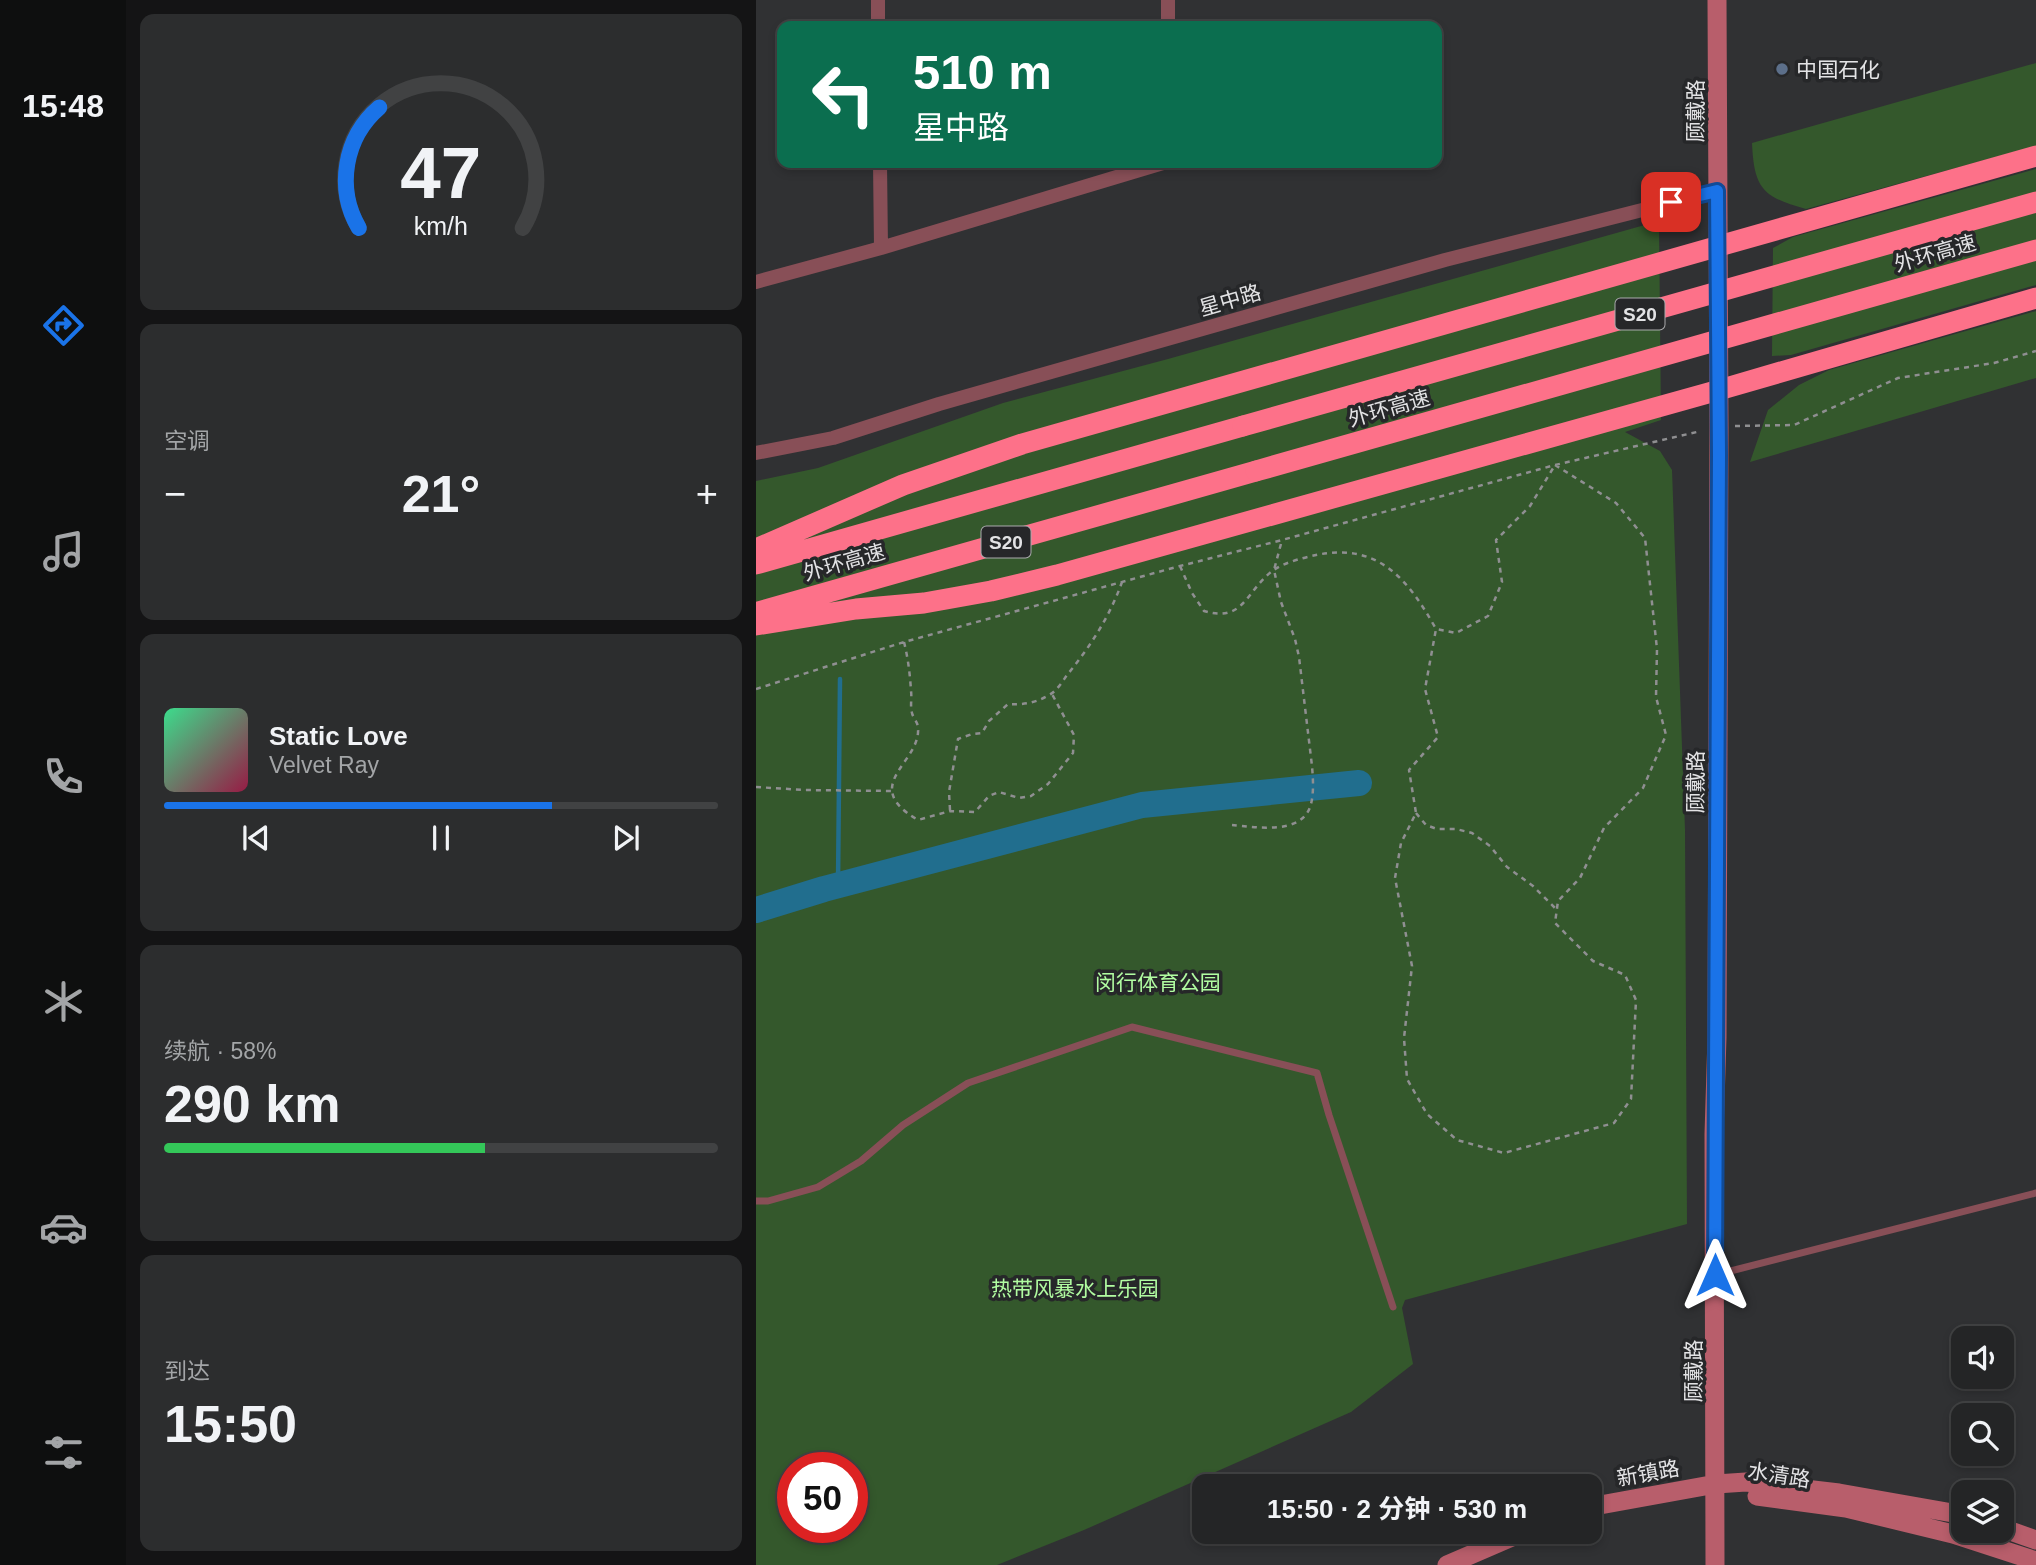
<!DOCTYPE html>
<html lang="zh">
<meta charset="utf-8">
<style>
body{margin:0;font-family:Helvetica,"Noto Sans SC",sans-serif;background:#2c2d2e;color:#f1f3f6;height:100vh;display:flex;flex-direction:column;font-size:26px;white-space:nowrap}
*{box-sizing:border-box;margin:0}
p{font-size:23px;color:#a3a5a7}
.icon{flex:none;width:38px;height:38px;fill:none;stroke:currentColor;stroke-width:2;stroke-linecap:round;stroke-linejoin:round}
.map{position:relative;flex:1;overflow:hidden}
.panel{display:flex;flex-direction:column;gap:14px;padding:14px;background:#141415;width:630px}
.panel>*{flex:none}
.hud{position:absolute;left:21px;top:21px;width:665px;height:147px;border-radius:14px;box-shadow:0 4px 10px #0003,0 0 0 2px #414243;background:#0b6e4f;color:#fff;overflow:hidden}
.controls{position:absolute;left:1195px;top:1326px;display:grid;gap:14px}
.controls a{display:grid;place-items:center;width:63px;height:63px;border-radius:14px;background:#242526;box-shadow:0 4px 10px #0003,0 0 0 2px #414243;font-size:35px}
.speed{position:absolute;left:21px;top:1452px;display:flex;gap:14px;font-size:35px;font-weight:700;text-align:center}
.speed>*{display:grid;place-content:center;width:91px;height:91px;border-radius:50%;background:#242526;box-shadow:0 4px 10px #0003,0 0 0 2px #414243;line-height:1}
.speed .limit{border:10px solid #d22;background:#fff;color:#111}
.pin{position:absolute;display:grid;place-items:center;width:60px;height:60px;color:#fff;margin:-30px;border-radius:14px;box-shadow:0 4px 10px #0006}
.me{position:absolute;width:77px;margin:-38px;rotate:0deg;stroke-linejoin:round;filter:drop-shadow(0 0 5px #0008)}
.turn{display:flex;align-items:center;gap:24px;height:147px;padding:0 21px;font-size:32px}
.turn .icon{width:91px;height:91px;stroke-width:2.5}
.turn b{display:block;font-size:49px;line-height:60px}
.big{font-size:52px;font-weight:700;line-height:1.1}
.panel .tile{flex:1;display:flex;flex-direction:column;justify-content:center;gap:10px;min-width:0;padding:0 24px;border-radius:14px;background:#2c2d2e}
.panel .dial{align-items:center;gap:0}
.dial svg{height:182px;overflow:visible;fill:none;stroke:#414243;stroke-width:7;stroke-linecap:round;text-anchor:middle}
.dial text{fill:#f1f3f6;stroke:none}
.song{display:flex;align-items:center;gap:21px}
.cover{width:84px;height:84px;border-radius:10px;background:linear-gradient(135deg,hsl(150 70% 55%),hsl(340 70% 35%))}
.played{height:7px;border-radius:4px;background:linear-gradient(90deg,#1a73e8 70%,#414243 70%)}
.keys{display:flex;justify-content:space-around;direction:ltr}
.heat{display:flex;justify-content:space-between;align-items:center;font-size:38px;direction:ltr}
.charge{height:10px;border-radius:5px;background:linear-gradient(90deg,#34c759 58%,#414243 0)}
.trip{position:absolute;left:436px;top:1474px;width:410px;height:70px;border-radius:14px;background:#242526;box-shadow:0 4px 10px #0003,0 0 0 2px #414243;font-weight:700;line-height:70px;text-align:center}
main{display:flex;flex:1;min-height:0}
.dock{display:flex;flex-direction:column;width:126px;justify-content:space-around;align-items:center;background:#0e0f0f;color:#a3a5a7}
.dock .icon{width:49px;height:49px}
.dock .on{color:#1a73e8}
.dock b{font-size:32px;color:#f1f3f6}
.map>svg:first-child{display:block}
.green{fill:#34582c;fill-rule:evenodd}
.lines{fill:none;stroke-linecap:round;stroke-linejoin:round}
.stream{stroke:#216e8e;stroke-width:4.5}
.river{stroke:#216e8e;stroke-width:26}
.path{stroke:#8f8f91;stroke-width:2.5;stroke-dasharray:5 5;stroke-linecap:butt}
.service{stroke:#884f57;stroke-width:7}
.minor{stroke:#884f57;stroke-width:14}
.secondary{stroke:#b85e6b;stroke-width:19}
.motorway{stroke:#fd7189;stroke-width:21}
.motorway-bridge{stroke:#fd7189;stroke-width:21}
.route-casing{stroke:#114b97;stroke-width:18}
.route{stroke:#1a73e8;stroke-width:12}
.service-dot{fill:#5c6f8a;stroke:#262729;stroke-width:2.5}
.labels{text-anchor:middle;dominant-baseline:central;stroke-width:7;stroke-linejoin:round;paint-order:stroke}
.shield{fill:#262729;stroke:#aaabad;stroke-width:2}
.shield-label{font-size:19px;font-weight:bold;fill:#e3e3e5}
.poi-label{font-size:21px;fill:#e3e3e5;stroke:#262729;text-anchor:start}
.street-label{font-size:21px;fill:#e3e3e5;stroke:#262729}
.park-label{font-size:21px;fill:#b1fca1;stroke:#262729}
</style>
<main>
<nav class="dock">
<b>15:48</b>
<svg class="icon on" aria-label="directions" viewBox="0 0 24 24"><path d="M12 3l9 9-9 9-9-9zM9 14v-3h6M13 9l2 2-2 2"/></svg>
<svg class="icon" aria-label="music" viewBox="0 0 24 24"><path d="M9 18V5l10-2v13"/><circle cx="6" cy="18" r="3"/><circle cx="16" cy="16" r="3"/></svg>
<svg class="icon" aria-label="phone" viewBox="0 0 24 24"><path d="M5 4h4l2 5-3 2q2 4 5 5l2-3 5 2v4C11 20 4 13 5 4z"/></svg>
<svg class="icon" aria-label="climate" viewBox="0 0 24 24"><path d="M12 3v18M4 7l16 10M4 17L20 7"/></svg>
<svg class="icon" aria-label="car" viewBox="0 0 24 24"><path d="M5 17H2v-5l4-1 3-4h7l3 4 3 1v5h-3M9 17h6M6 11h13"/><circle cx="7" cy="17" r="2"/><circle cx="17" cy="17" r="2"/></svg>
<svg class="icon" aria-label="filters" viewBox="0 0 24 24"><path d="M4 7h16M4 17h16"/><circle cx="9" cy="7" r="2"/><circle cx="15" cy="17" r="2"/></svg>
</nav>
<section class="panel">
<div class="tile dial"><svg viewBox="0 0 100 80">
<path d="M14 69A42 42 0 1 1 86 69"/>
<path d="M14 69A42 42 0 0 1 23 16" stroke="#1a73e8"/>
<text x="50" y="56" font-size="32" font-weight="700">47</text>
<text x="50" y="72" font-size="11">km/h</text>
</svg></div>
<div class="tile"><p>空调</p>
<div class="heat"><a>−</a><b class="big">21°</b><a>+</a></div>
</div>
<div class="tile">
<div class="song"><i class="cover"></i><div><b>Static Love</b><p>Velvet Ray</p></div></div>
<div class="played"></div>
<div class="keys"><svg class="icon" aria-label="previous" viewBox="0 0 24 24"><path d="M18 5L8 12l10 7zM5 5v14"/></svg><svg class="icon" aria-label="pause" viewBox="0 0 24 24"><path d="M8 5v14M16 5v14"/></svg><svg class="icon" aria-label="next" viewBox="0 0 24 24"><path d="M6 5l10 7-10 7zM19 5v14"/></svg></div>
</div>
<div class="tile"><p>续航 · 58%</p><b class="big">290 km</b><div class="charge"></div></div>
<div class="tile"><p>到达</p><b class="big">15:50</b></div>
</section>
<div class="map">
<svg width="1280" height="1565" viewBox="0 0 1280 1565">
<rect width="100%" height="100%" fill="#303133"/>
<path class="green" d="M1280 63V146L1050 209C1007 197 998 189 996 143Z
M1280 169V285L1035 355 1016 356 1017 248 1037 237Z
M903 221 905 420 869 432 904 451 916 470 929 830 931 1224 649 1300 646 1308 657 1364 595 1412 328 1530 241 1565H0V481L62 468 247 403 412 359ZM37 1468H96V1528H37Z
M1280 311V378L994 462 1012 410 1043 385 1073 370Z"/>
<g class="lines">
<path class="stream" d="M82 885 84 679"/>
<path class="river" d="M0 910 68 889 386 805 603 783"/>
<path class="path" d="M979 426 1038 425 1142 378 1238 363 1280 351
M799 465 860 503 889 538 901 649 900 697 910 735 887 788 848 828 824 878 802 901 799 923 837 961 869 975 880 1000 875 1099 858 1123 748 1153 701 1140 671 1114 651 1079 648 1038 656 966 639 878 645 843 660 813 653 770 682 737 669 689 680 629 700 633 732 616 746 582 740 540 774 506Z
M424 566 436 593 448 611C487 623 490 592 515 572 526 563 546 558 560 555 622 542 652 579 680 629
M148 642C152 658 154 674 155 691 156 698 154 706 156 713 157 718 162 722 162 728 165 763 102 785 162 820L194 811 219 812 233 796 243 792 263 798 275 796 292 784 317 753 318 735 296 694
M0 689 148 642 424 566 526 540 799 465 945 431
M0 787 48 790 137 791
M194 810 193 792 202 739 216 734 226 733 233 721 252 704C267 705 280 703 293 695 301 691 306 682 311 675 334 647 354 616 366 582
M660 813 670 825 681 829H700L716 833 734 846 751 867 777 886 801 910
M476 825C499 827 547 836 555 804 558 792 557 778 556 766L543 657 539 639 525 602 518 570 526 540"/>
<path class="service" d="M0 1201H12L62 1187 105 1161 147 1125 212 1083 376 1027 561 1073 573 1115 637 1307
M959 1275 1280 1193"/>
<path class="minor" d="M122 0V26
M412 0V26
M124 163 125 248
M0 282 125 248 407 163
M0 453 77 438 183 404 689 260 961 191"/>
<path class="secondary" d="M1001 1496 1090 1508 1197 1534 1280 1561
M833 1507 960 1484 990 1482 1083 1493 1208 1515
M1246 1528 1280 1540
M691 1565 770 1531
M959 1565 958 1134 961 1037 963 427 961 0"/>
<path class="motorway" d="M0 549 147 485 266 444 1280 156
M0 564 487 426
M2 612 500 471
M0 625 100 609 168 603 235 591 301 575 963 390 1280 298"/>
<path class="motorway-bridge" d="M487 426 1280 202
M500 471 1280 250"/>
</g>
<g class="lines">
<g class="route-casing">
<path id="route" d="M915 202 961 191 963 455 959 1275"/>
</g>
<use href="#route" class="route"/>
</g>
<circle class="service-dot" cx="1026" cy="69" r="7"/>
<g class="labels">
<g class="shield">
<rect x="859.5" y="298.5" width="49" height="31" rx="5"/>
<rect x="225.5" y="526.5" width="49" height="31" rx="5"/>
</g>
<g class="shield-label">
<text x="884" y="314">S20</text>
<text x="250" y="542">S20</text>
</g>
<g class="poi-label">
<text x="1040" y="69">中国石化</text>
</g>
<g class="street-label">
<text transform="translate(939 111) rotate(-90)">顾戴路</text>
<text transform="translate(1179 253) rotate(-16)">外环高速</text>
<text transform="translate(474 300) rotate(-16)">星中路</text>
<text transform="translate(633 408) rotate(-16)">外环高速</text>
<text transform="translate(88 562) rotate(-16)">外环高速</text>
<text transform="translate(939 782) rotate(-90)">顾戴路</text>
<text transform="translate(937 1371) rotate(-90)">顾戴路</text>
<text transform="translate(892 1473) rotate(-10)">新镇路</text>
<text transform="translate(1023 1475) rotate(9)">水清路</text>
</g>
<g class="park-label">
<text x="402" y="982">闵行体育公园</text>
<text x="319" y="1288">热带风暴水上乐园</text>
</g>
</g>
</svg>
<div class="controls">
<a><svg class="icon" aria-label="sound" viewBox="0 0 24 24"><path d="M4 9h4l5-4v14l-5-4H4zM17 9q2 3 0 6"/></svg></a>
<a><svg class="icon" aria-label="search" viewBox="0 0 24 24"><circle cx="10" cy="10" r="6"/><path d="M15 15l6 6"/></svg></a>
<a><svg class="icon" aria-label="layers" viewBox="0 0 24 24"><path d="M12 4l9 5-9 5-9-5zM3 14l9 5 9-5"/></svg></a>
</div>
<div class="speed"><div class="limit">50</div></div>
<div class="pin" style="left:915px;top:202px;background:#d93025"><svg class="icon" aria-label="arrive" viewBox="0 0 24 24"><path d="M6 21V4h12l-3 4 3 4H6"/></svg></div>
<svg class="me" style="left:959px;top:1275px" viewBox="-20 -20 40 40"><path d="M0-17L14 15 0 8-14 15z" fill="#1a73e8" stroke="#fff" stroke-width="4"/></svg>
<div class="trip">15:50 · 2 分钟 · 530 m</div>
<div class="hud">
<div class="turn"><svg class="icon" aria-label="left" viewBox="0 0 24 24"><path d="M17 20v-9H6M10 6l-5 5 5 5"/></svg><div><b>510 m</b>星中路</div></div>
</div>
</div>
</main>
